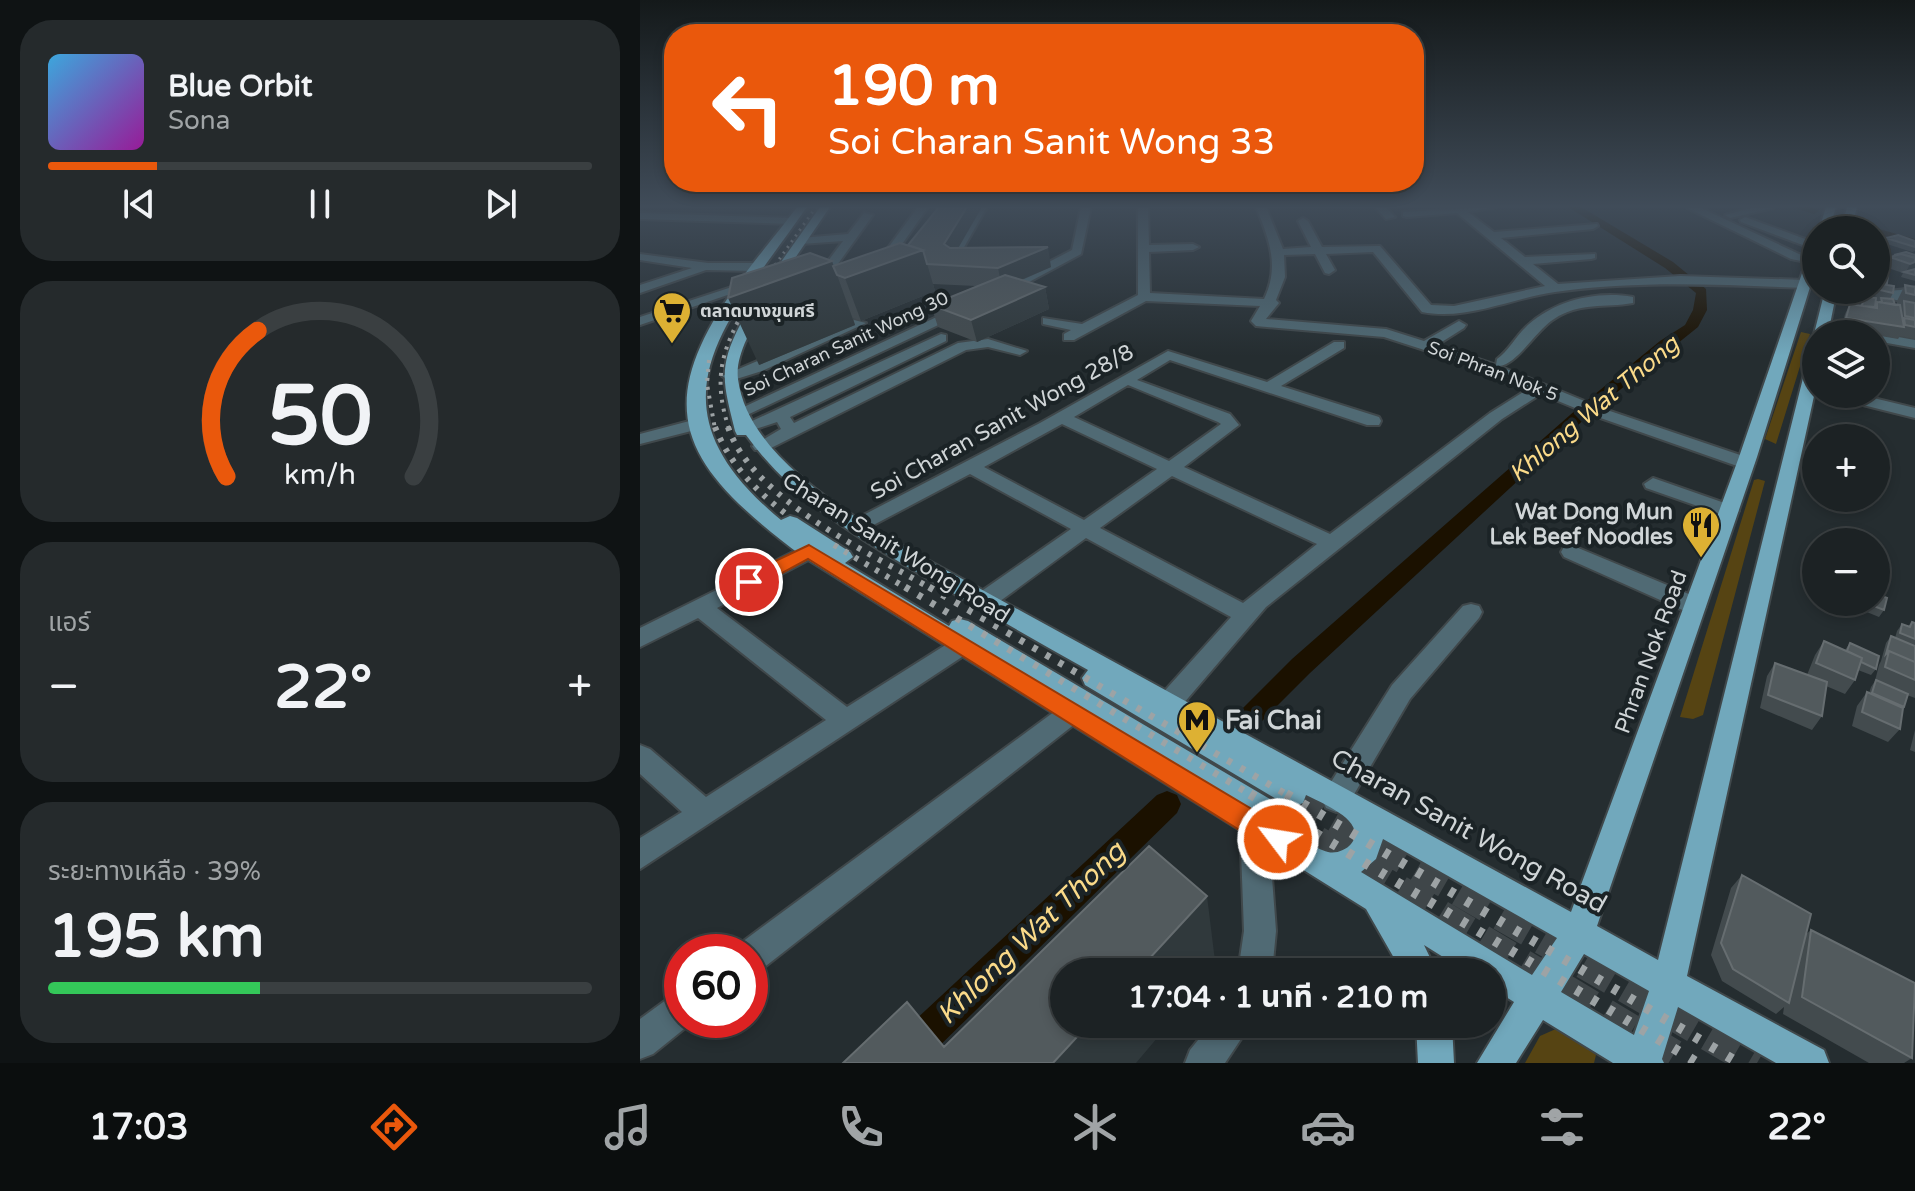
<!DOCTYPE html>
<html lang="th">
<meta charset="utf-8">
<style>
body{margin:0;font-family:"Varela Round","Noto Sans Thai",sans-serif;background:#252a2c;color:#f1f3f6;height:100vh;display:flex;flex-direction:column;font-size:30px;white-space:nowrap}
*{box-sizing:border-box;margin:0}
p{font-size:26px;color:#a0a4a6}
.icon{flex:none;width:44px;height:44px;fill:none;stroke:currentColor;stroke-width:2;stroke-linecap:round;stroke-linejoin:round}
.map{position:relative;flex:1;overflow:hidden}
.sheet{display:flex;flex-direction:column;gap:20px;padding:20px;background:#0f1314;width:640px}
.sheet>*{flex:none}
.top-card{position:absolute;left:24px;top:24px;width:760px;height:168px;border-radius:32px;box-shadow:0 4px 12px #0003,0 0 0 2px #3a3f41;background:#ea580c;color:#fff;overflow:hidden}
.controls{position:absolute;left:1162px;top:216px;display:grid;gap:16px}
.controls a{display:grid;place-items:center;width:88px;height:88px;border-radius:50%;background:#1c2224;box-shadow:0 4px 12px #0003,0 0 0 2px #3a3f41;font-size:40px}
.speed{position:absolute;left:24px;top:934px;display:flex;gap:16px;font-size:40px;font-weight:700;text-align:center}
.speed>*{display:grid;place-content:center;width:104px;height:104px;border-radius:50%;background:#1c2224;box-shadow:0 4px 12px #0003,0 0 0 2px #3a3f41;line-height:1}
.speed .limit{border:12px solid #d22;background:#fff;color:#111}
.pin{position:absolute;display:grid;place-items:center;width:68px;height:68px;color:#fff;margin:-34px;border:4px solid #fff;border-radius:50%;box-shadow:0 2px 8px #0007}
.me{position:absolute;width:88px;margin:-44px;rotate:301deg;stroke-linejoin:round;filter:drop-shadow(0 0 6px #0008)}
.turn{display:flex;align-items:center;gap:28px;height:168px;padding:0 32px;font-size:36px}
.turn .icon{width:104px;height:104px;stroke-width:2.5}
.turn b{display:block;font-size:56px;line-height:68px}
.big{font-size:60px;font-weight:700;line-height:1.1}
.sheet .tile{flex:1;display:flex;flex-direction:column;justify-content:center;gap:12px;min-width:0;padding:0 28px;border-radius:32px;background:#252a2c}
.sheet .dial{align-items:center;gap:0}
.dial svg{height:208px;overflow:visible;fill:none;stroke:#3a3f41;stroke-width:7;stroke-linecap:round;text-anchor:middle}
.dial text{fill:#f1f3f6;stroke:none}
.song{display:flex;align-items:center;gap:24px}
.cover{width:96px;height:96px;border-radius:12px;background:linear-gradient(135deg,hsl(200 70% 55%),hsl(300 70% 35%))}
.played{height:8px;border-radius:4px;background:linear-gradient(90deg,#ea580c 20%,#3a3f41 20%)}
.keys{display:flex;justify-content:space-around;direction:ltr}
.heat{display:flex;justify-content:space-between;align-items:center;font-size:44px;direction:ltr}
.charge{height:12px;border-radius:6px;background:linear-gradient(90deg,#34c759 39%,#3a3f41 0)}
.trip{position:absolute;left:410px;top:958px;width:456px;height:80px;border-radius:40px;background:#1c2224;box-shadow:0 4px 12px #0003,0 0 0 2px #3a3f41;font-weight:700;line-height:80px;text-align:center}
.menu{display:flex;height:128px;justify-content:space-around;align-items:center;background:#0b0e0e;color:#a0a4a6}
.menu .icon{width:56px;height:56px}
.menu .current{color:#ea580c}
.menu b{font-size:36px;color:#f1f3f6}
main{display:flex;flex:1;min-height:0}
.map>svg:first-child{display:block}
.green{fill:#564413}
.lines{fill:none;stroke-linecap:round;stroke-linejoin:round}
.canal{fill:#1b1100;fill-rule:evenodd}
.major-tunnel-far1{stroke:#3f4649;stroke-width:25;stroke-dasharray:25 12;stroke-linecap:butt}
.major-tunnel{stroke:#3f4649;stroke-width:32;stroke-dasharray:32 16;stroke-linecap:butt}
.minor-casing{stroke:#40484b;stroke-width:4}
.major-casing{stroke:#40484b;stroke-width:4}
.minor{fill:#506a74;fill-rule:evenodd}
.major{fill:#71a8bc;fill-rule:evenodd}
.rail-far4{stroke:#9da3a5;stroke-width:3;stroke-dasharray:2 5;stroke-linecap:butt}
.rail-far3{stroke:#9da3a5;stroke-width:4;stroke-dasharray:3 6;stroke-linecap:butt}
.rail-far2{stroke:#9da3a5;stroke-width:6;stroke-dasharray:4 8;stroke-linecap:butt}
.rail-far1{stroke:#9da3a5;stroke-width:7;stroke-dasharray:5 10;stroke-linecap:butt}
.rail{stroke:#9da3a5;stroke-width:10;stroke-dasharray:6 13;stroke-linecap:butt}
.wall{fill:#434b4e}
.shaded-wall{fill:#30393c}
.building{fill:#525a5d;stroke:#666d70;stroke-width:2}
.route{fill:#ea580c;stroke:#983908;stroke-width:2}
.labels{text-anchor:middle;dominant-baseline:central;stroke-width:8;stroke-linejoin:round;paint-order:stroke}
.far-poi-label{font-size:18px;font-weight:bold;fill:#d0d5d7;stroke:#1b2326;text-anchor:start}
.far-street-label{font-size:18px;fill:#d0d5d7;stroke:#1b2326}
.street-label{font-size:22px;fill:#d0d5d7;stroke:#1b2326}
.poi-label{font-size:22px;font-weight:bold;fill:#d0d5d7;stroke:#1b2326;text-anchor:end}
.water-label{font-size:24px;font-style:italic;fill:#fada89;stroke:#1b2326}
.near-poi-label{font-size:26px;font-weight:bold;fill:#d0d5d7;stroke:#1b2326;text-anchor:start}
.near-street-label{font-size:26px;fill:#d0d5d7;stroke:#1b2326}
.near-water-label{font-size:28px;font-style:italic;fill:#fada89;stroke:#1b2326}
</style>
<main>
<section class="sheet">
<div class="tile">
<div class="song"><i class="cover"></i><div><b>Blue Orbit</b><p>Sona</p></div></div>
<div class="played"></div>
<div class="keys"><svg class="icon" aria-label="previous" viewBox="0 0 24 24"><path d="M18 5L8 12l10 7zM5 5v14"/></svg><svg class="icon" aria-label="pause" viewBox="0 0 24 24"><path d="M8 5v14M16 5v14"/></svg><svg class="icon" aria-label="next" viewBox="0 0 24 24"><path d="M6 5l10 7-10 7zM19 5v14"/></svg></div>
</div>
<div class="tile dial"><svg viewBox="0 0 100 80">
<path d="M14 69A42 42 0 1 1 86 69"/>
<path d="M14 69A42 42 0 0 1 26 13" stroke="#ea580c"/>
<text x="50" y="56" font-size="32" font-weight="700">50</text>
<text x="50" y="72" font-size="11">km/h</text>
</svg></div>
<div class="tile"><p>แอร์</p>
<div class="heat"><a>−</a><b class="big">22°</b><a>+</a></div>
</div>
<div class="tile"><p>ระยะทางเหลือ · 39%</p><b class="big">195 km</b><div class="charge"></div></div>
</section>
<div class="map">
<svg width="1275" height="1063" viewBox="0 0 1275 1063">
<rect width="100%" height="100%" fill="#252d30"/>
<path class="green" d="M1161 332 1170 334 1136 444 1125 439Z
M1118 479 1125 481 1063 715 1053 719 1040 717 1114 480Z
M918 1028 938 1035 956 1055 954 1063H885L900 1036Z"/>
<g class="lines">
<path class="canal" d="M928 207H941L1033 262 1066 289 1067 310 1058 327 950 414 670 673 619 724 610 728 601 724 597 717 601 710 652 659 938 408 1020 341 1045 325 1053 310 1056 293 1025 268Z
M1151 207H1171L1179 211 1174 214Z
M1221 224 1275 239V246L1236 233V230L1221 228Z
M527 791 537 795 541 804 537 813 282 1063H238L243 1050 517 795Z"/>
<path class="major-tunnel-far1" d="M653 794 657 796"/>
<path class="major-tunnel" d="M654 794 1117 1063
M635 817 1046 1063"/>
<g class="minor-casing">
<path id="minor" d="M278 207H288L244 270H236L234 267Z
M337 207H347L315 263 319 268 309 271 303 264Z
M441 207H451L441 254 365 295H357V289L432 250Z
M498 207H508L509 245 553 244 559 247 553 250 509 252 510 293 624 299C640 266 629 239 616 207H626L643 249 671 247 658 221 663 218 668 221 682 247 740 246 791 305 814 306 905 286 817 213 767 217 763 216V212L856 207 828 212 854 232 957 224 958 226 953 229 861 238 885 257 955 254V258L951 259 893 264 918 284 1040 276 1166 280 1172 284 1166 288C1083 285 998 280 915 292 872 298 826 321 782 312L733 252 686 254 695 270 689 274 685 273 675 254 644 255 645 277 636 300 639 303 626 319 746 329 784 341 819 321 826 325 824 328 797 345 856 365 857 359C868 351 873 341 882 331 909 302 954 290 993 297V303C965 308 939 302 914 319 896 330 877 365 859 366L964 409 1112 459 1115 463 1106 468 1100 467 952 415 901 394 862 419 626 607 537 711 528 714 519 711 515 704 519 697 591 617 446 538 352 607H336L333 601 336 595 431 529 330 474 224 530 217 532 207 526 210 522 400 423 528 351 627 382 694 342H704V348L641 386 739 417 741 421 739 425H727L530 360 497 380 590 414 599 425 544 467 690 534 850 413 888 389 837 367 744 337 616 326 611 321 620 306 506 301 434 340H424V334L431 330 403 324V318L442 324 498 295ZM488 385 578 422 581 424 529 461 434 417ZM422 424 517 469 444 520 344 467ZM532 476 677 544 603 603 460 528Z
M735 207H746L755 217 746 219Z
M1045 207H1059L1159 254 1176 258V264L1151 259Z
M1115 207 1133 208 1090 218 1085 215Z
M0 213 152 218 157 221 152 224 0 219Z
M224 213 233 215 195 268 185 265 203 241 161 244 155 241 161 238 208 234Z
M1105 217 1176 243V250L1101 222 1100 220Z
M0 254 68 263H116L122 267 116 271 66 270 0 293V285L52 268 0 260Z
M95 286 105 289 0 325V317Z
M1275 287V295L1260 301 1217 290C1237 290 1255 293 1275 287Z
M316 308 328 311 105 416 99 418 91 413Z
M214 320 226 323 122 371 90 381 82 376Z
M1183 322 1227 331 1229 334H1202L1178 329V323Z
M1236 333 1275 340V348L1236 341V334H1231Z
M301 334 306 335V341L150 417 154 423 318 343 348 339 387 351 380 355 348 347 326 350 127 450H115L112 446 141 429 137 422 107 432 99 427Z
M1189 394H1217L1275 408V418L1191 397Z
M57 419 65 424 63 428 0 444V434Z
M1013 478 1096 507 1099 511 1089 517 1006 488 1004 484Z
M169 544 179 551 176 556 77 608 207 707 315 639 323 636 331 639 335 645 331 651 0 869V838L42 812 0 774V745L10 749 66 797 186 720 58 618 0 647V628Z
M931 545 1063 600 1066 606 1063 612H1047L924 557 921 552 924 547Z
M831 604 839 606 842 612 839 618 770 699 706 808 696 812 686 808 682 799 686 790 752 685 823 606Z
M431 703 440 706 444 713 440 720 122 969 110 973V952H96L98 945 422 706Z
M614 811 624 814 628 824 636 931 632 972H598L604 931 600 824 604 814Z
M42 992V1020L54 1021 13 1054 0 1059V1019L30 997Z
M571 1024H611L585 1063H545L550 1050Z"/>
</g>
<g class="major-casing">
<path id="major" d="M157 207H167C86 323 0 404 141 520L150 516 157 518 210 552 213 557 205 563 309 626 312 621 320 619 328 621 645 808 649 817 645 826C657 834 675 849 688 852 696 854 706 850 711 844 729 821 681 803 666 795L663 803 653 807 643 803 445 685 442 678 448 670C398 642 348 613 299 585 228 544 155 503 106 435H97L95 431C84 385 77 369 100 325 104 317 107 309 115 305L122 309C112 329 95 355 98 379 108 460 220 521 284 558L931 912 1099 457 1170 250 1176 247V268L1117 457 957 926 1018 960 1169 354 1176 350V387L1047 976 1184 1050 1189 1063H1136L1038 1007 1022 1059 1024 1063H973L903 1020 876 1063H837L874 1002 852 988V972H827L784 945 797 972H762L726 909 162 556C39 464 6 407 104 275 121 252 140 230 157 207ZM743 839 917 938 892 975 721 872 736 859ZM944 954 1009 991 994 1035 921 992Z
M180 207H190L136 286H128L126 283Z
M1186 207H1196L1189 230H1179Z
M1207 207H1217L1211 230H1201Z
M1185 290H1197L1188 334H1176V337L1174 334Z
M776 1024H812L814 1063H778Z"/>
</g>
<use href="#minor" class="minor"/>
<use href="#major" class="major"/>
<path class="rail-far4" d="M107 305 176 207"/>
<path class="rail-far3" d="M69 360 67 384 75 429
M89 429C72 377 82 349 108 303"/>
<path class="rail-far2" d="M75 427C90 465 117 492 150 517
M88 427C112 499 230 553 292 589
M194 545 268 589"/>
<path class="rail-far1" d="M265 587 613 796
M289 587 649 796"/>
<path class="rail" d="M610 794 1058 1063
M646 794 1099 1063"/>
</g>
<path class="wall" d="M1246 238 1275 241V251L1272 252 1244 243Z
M318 248 411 267 382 280 405 287 409 309 337 342 298 327 291 305 336 286 293 284 295 291 221 321 213 318 215 325 119 365 193 266Z
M1275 253V281L1261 277 1263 273 1245 267 1250 257 1274 254Z
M1236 273 1247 283 1246 285 1253 293 1250 299 1255 305H1257V301L1265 285 1275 287V339L1260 336 1258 339 1201 329 1205 314 1210 304 1220 305 1224 296 1235 298 1237 292 1226 290H1236Z
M1236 443 1243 457 1239 463 1236 462Z
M1202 602H1236L1244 610 1239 617Z
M1272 622 1275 623V698L1267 695 1263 708 1260 729 1248 742 1212 726 1217 706 1227 692 1229 693 1231 687 1235 681 1239 665 1241 661 1246 643 1251 636 1255 638 1257 631 1262 624 1268 626Z
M1184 641 1205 650 1210 643 1236 669 1231 675 1218 670 1215 680 1205 694 1186 686 1182 716 1172 730 1120 708 1127 676 1135 663 1167 675 1175 655Z
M1275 730V752L1270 750Z
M1102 875 1165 935 1171 930 1272 1058 1264 1063H1229L1143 1014 1144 1007 1136 1014 1082 981 1071 955 1091 888Z"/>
<path class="shaded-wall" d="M327 207H342L309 264 304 244Z
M408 247 411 267 362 288 358 268Z
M283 250 295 291 221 321 205 278Z
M192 261 215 325 119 365 88 298Z
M1275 262V270L1266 272 1270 264Z
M405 287 409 309 337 342 331 320Z
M567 896 576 969 574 972H497Z
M449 1024H529L496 1063H413Z"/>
<path class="building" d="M299 207H327L304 244 310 248 408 247 358 268 287 264 283 250 268 245Z
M1258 235 1275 241V247L1246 238Z
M260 243 283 250 205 278 197 275 193 266Z
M1266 252 1275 255V257H1273L1261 254 1254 255Z
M170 253 192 261 88 298 92 278Z
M1261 254 1275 258V262L1270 264 1250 257Z
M1275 269V275L1264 272Z
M1236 273 1248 276 1247 283 1236 280Z
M365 275 405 287 331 320 291 305Z
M1241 284 1254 286 1253 293 1240 290Z
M1265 285 1275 287V295L1266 293Z
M1224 296 1236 298 1235 307 1222 306Z
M1241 298 1253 299 1255 305 1239 302H1242Z
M1264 301 1275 303V318L1265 316Z
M1237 302 1260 305 1264 327 1206 318 1210 304 1237 308Z
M1264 318 1275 320V327L1265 325Z
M1236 443 1244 446 1243 457 1236 455Z
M1236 594 1247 598 1244 610 1223 602H1236Z
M1272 622 1275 623V639L1260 633 1262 624 1270 627Z
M1251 636 1275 646V662L1249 651 1246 654Z
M1184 641 1222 658 1215 680 1176 663Z
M1210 643 1239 656 1236 669 1221 662 1222 658 1207 651Z
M1249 651 1275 662V680L1245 667Z
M1135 663 1187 682 1182 716 1128 695Z
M1236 680 1268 694 1264 707 1232 693Z
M1227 692 1263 708 1260 729 1222 712Z
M509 846 567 896 497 972H424V1024H449L413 1063H203L267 1002 304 1047Z
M1102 875 1171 914 1149 1003 1093 969 1081 943Z
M1171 930 1275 983 1272 1058 1162 997Z"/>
<linearGradient id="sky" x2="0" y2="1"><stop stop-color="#14191a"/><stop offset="0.58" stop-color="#404c59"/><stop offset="1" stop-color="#404c59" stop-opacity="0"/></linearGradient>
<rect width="1275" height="356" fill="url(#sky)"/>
<path class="route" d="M169 545 647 830 651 839 647 848 638 851 628 848 168 559 116 587 109 589 99 582 102 577Z"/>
<defs>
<g id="supermarket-pin" transform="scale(2)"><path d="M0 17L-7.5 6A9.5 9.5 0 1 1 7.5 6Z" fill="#ddb133" stroke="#1b2326"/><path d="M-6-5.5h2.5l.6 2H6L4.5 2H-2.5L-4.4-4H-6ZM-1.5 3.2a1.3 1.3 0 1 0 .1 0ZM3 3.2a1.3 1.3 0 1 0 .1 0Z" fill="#111"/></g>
<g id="restaurant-pin" transform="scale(2)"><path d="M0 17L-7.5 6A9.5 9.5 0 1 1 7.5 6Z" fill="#ddb133" stroke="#1b2326"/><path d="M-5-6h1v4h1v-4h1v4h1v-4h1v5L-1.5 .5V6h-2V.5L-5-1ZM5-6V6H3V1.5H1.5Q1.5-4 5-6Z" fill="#111"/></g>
<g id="metro-pin" transform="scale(2)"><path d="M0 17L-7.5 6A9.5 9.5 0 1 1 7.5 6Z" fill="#ddb133" stroke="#1b2326"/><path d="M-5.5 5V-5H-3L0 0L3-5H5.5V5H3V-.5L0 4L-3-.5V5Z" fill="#111"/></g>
</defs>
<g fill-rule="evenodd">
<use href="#supermarket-pin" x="32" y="311"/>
<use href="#restaurant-pin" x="1061" y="525"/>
<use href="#metro-pin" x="557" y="720"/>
</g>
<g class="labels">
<g class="far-poi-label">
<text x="60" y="311">ตลาดบางขุนศรี</text>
</g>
<g class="far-street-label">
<text transform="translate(206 344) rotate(-25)">Soi Charan Sanit Wong 30</text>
<text transform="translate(853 371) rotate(21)">Soi Phran Nok 5</text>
</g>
<g class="street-label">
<text transform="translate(362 422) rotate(-29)">Soi Charan Sanit Wong 28/8</text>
<text transform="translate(256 548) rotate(32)">Charan Sanit Wong Road</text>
<text transform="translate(1011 652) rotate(-70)">Phran Nok Road</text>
</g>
<g class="poi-label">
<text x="1033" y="512">Wat Dong Mun<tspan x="1033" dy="25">Lek Beef Noodles</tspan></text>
</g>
<g class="water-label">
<text transform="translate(954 409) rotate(-40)">Khlong Wat Thong</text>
</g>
<g class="near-poi-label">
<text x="585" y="720">Fai Chai</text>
</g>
<g class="near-street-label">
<text transform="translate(829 831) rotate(29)">Charan Sanit Wong Road</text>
</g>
<g class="near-water-label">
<text transform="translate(391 933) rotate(-44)">Khlong Wat Thong</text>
</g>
</g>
</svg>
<div class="controls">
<a><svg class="icon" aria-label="search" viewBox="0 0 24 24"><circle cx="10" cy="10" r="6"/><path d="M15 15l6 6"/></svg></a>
<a><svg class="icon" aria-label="layers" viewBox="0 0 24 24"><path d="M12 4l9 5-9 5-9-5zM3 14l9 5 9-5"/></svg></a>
<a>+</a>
<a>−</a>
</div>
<div class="speed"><div class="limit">60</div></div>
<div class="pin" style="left:109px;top:582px;background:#d93025"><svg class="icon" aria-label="arrive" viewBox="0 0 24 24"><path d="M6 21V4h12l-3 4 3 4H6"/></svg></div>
<svg class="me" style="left:638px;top:839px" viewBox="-20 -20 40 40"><circle r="17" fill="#ea580c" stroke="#fff" stroke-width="3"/><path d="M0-11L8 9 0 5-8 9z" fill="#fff"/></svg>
<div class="trip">17:04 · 1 นาที · 210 m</div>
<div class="top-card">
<div class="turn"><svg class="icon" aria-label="left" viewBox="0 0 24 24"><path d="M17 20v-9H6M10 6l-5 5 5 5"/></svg><div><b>190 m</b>Soi Charan Sanit Wong 33</div></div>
</div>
</div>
</main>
<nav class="menu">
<b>17:03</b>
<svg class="icon current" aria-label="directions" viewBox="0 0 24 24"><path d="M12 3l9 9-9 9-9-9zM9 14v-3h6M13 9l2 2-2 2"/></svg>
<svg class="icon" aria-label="music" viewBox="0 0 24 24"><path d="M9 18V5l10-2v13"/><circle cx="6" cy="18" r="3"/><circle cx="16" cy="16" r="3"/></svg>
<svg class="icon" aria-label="phone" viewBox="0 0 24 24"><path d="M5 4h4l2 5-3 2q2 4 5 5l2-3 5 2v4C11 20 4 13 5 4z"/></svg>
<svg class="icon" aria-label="climate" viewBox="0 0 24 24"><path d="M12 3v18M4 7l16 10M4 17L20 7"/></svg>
<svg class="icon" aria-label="car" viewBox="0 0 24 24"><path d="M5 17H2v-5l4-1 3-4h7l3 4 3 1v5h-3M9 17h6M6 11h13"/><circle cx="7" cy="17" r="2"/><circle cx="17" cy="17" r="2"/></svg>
<svg class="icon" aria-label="filters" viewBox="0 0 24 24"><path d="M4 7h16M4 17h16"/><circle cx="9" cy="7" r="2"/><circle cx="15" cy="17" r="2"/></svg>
<b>22°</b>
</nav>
